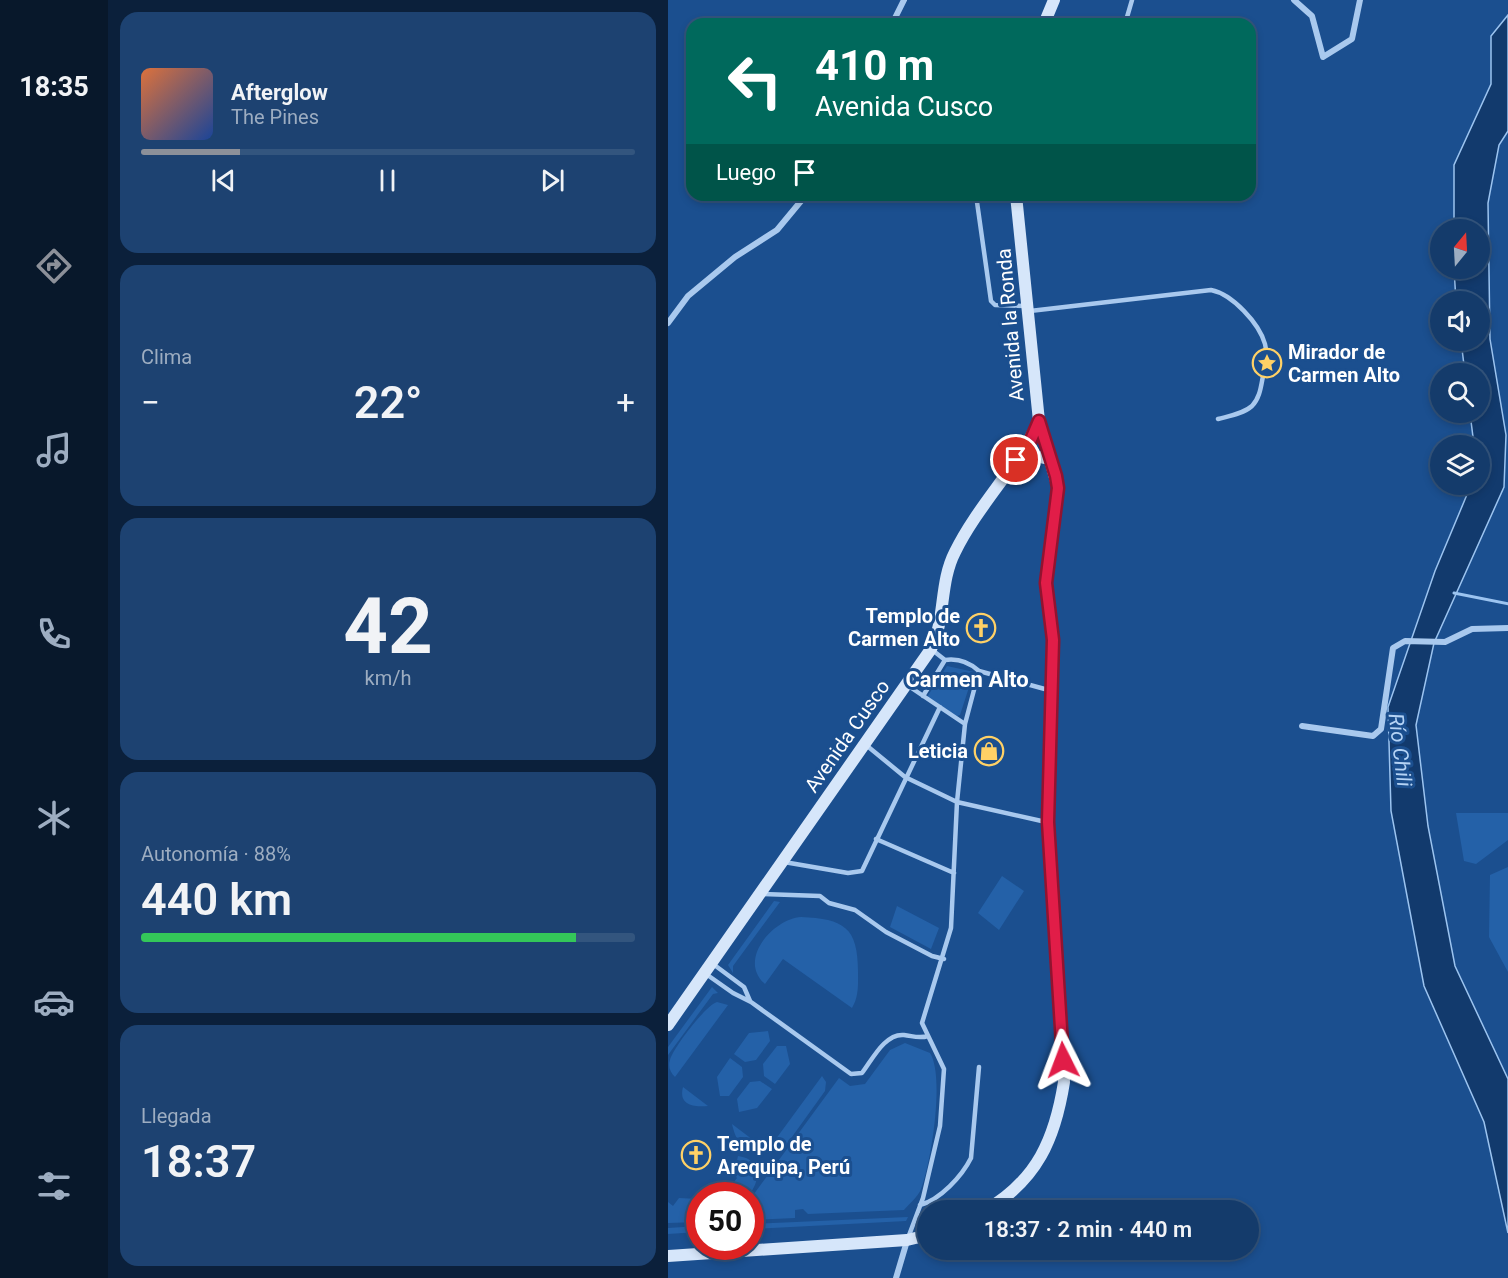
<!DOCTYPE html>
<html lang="es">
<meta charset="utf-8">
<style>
body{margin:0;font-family:Roboto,sans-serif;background:#1d4271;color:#f1f3f6;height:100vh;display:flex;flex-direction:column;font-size:22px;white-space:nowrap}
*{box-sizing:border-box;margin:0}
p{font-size:20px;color:#9dadc1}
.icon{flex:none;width:33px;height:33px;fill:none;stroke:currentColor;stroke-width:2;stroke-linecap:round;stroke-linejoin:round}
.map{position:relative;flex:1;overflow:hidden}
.side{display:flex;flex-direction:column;gap:12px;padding:12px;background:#0b203b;width:560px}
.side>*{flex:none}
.banner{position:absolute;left:18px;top:18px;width:570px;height:183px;border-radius:18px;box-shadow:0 3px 9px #0003,0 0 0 2px #33557e;background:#00695c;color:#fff;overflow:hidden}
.needle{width:39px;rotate:18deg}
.fabs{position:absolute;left:762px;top:219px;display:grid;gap:12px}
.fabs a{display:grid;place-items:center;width:60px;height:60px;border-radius:50%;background:#143b6b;box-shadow:0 3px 9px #0003,0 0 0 2px #33557e;font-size:30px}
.speed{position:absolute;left:18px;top:1182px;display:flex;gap:12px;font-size:30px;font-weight:700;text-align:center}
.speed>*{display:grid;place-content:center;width:78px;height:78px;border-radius:50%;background:#143b6b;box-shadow:0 3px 9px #0003,0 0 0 2px #33557e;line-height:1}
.speed .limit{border:9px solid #d22;background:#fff;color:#111}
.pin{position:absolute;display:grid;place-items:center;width:51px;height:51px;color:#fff;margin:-26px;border:3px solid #fff;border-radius:50%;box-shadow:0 2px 6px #0007}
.me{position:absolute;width:66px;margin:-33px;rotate:357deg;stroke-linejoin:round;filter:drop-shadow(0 0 4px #0008)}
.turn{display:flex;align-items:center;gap:21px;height:126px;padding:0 30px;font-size:27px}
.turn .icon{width:78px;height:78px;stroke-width:2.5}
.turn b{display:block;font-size:42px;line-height:51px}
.then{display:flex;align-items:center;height:57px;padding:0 30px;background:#0003;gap:12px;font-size:22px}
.big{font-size:45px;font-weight:600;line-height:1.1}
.side .card{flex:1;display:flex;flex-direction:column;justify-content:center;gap:9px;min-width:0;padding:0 21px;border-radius:18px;background:#1d4271}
.side .dial{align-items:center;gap:0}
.dial b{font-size:78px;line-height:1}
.song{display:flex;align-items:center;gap:18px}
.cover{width:72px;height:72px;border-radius:9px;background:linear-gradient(135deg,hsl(20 70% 55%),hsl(220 70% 35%))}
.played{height:6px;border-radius:3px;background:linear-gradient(90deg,#8c9099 20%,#33557e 20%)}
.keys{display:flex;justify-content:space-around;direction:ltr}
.heat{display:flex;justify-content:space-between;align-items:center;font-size:33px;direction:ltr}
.charge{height:9px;border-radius:4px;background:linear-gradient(90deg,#34c759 88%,#33557e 0)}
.trip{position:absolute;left:249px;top:1200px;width:342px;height:60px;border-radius:30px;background:#143b6b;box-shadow:0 3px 9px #0003,0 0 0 2px #33557e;font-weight:600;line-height:60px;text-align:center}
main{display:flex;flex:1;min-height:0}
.tabs{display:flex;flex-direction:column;width:108px;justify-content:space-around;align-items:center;background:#08182b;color:#9dadc1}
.tabs .icon{width:42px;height:42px}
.tabs .on{color:#8c9099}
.tabs b{font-size:27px;color:#f1f3f6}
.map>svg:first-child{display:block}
.green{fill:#2461a8}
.water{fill:#123a6d;stroke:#9cc4f0;stroke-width:1.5}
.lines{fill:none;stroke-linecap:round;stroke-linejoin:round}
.stream{stroke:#9cc4f0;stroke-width:3}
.lane{stroke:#a9c9ee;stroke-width:4.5}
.street{stroke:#a9c9ee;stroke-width:6}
.secondary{stroke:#d6e6fa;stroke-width:12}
.route-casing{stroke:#92132f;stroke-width:15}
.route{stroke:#e11d48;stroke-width:10}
.labels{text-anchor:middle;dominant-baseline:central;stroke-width:6;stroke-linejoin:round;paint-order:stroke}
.street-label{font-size:20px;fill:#fff;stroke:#1b4f8f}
.poi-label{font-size:20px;font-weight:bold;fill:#fff;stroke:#1b4f8f;text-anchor:start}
.water-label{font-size:21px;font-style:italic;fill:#b5d3f5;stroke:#1b4f8f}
.quarter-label{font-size:22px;font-weight:bold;fill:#fff;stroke:#1b4f8f}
</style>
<main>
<nav class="tabs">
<b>18:35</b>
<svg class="icon on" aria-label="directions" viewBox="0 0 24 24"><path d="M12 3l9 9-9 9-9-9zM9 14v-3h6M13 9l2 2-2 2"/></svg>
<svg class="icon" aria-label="music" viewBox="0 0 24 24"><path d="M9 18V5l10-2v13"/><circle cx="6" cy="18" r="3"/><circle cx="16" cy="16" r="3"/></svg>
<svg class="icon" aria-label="phone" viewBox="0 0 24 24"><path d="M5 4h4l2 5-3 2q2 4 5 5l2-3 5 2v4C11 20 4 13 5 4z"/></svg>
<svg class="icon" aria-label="climate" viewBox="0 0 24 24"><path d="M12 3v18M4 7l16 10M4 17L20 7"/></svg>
<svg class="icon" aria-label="car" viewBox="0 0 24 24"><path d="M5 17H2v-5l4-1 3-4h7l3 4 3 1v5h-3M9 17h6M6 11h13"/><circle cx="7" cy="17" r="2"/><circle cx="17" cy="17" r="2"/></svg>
<svg class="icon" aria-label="filters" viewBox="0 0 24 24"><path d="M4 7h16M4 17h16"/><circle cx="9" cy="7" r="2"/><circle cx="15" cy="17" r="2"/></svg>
</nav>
<section class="side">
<div class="card">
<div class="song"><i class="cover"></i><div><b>Afterglow</b><p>The Pines</p></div></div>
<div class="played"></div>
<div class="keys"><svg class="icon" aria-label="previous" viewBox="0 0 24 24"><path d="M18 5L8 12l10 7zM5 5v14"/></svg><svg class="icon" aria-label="pause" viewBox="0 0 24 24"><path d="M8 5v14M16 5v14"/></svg><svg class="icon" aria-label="next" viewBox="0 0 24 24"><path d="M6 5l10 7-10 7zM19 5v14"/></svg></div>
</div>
<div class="card"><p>Clima</p>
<div class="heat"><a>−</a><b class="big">22°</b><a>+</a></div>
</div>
<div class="card dial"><b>42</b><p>km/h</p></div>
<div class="card"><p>Autonomía · 88%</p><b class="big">440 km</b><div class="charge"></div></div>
<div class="card"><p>Llegada</p><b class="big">18:37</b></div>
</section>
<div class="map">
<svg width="841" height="1278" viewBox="0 0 841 1278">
<rect width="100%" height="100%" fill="#1b4f8f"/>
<path class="green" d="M279 666 306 672 292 715 289 716 259 697Z
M788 813H840V840L808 864 796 861Z
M840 867V972L821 937 822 875Z
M334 876 356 891 331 930 310 913Z
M106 901 112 902 65 966V973L60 965Z
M229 906 271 928 263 949 222 927Z
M133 917C176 919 190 927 190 972 190 984 191 997 184 1008L115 959 97 984C69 960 105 919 133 917Z
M44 987 50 993 45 994 0 1055V1047Z
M49 1002 60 1005 7 1077C2 1072 0 1067 2 1060 5 1048 38 1005 49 1002Z
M100 1031 102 1041 88 1060 77 1062 66 1054 81 1033Z
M237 1043 262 1053C277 1076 263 1163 253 1189 250 1197 241 1204 236 1210L140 1214 135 1209 127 1210V1218L83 1220V1198L171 1078 182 1086 197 1084 222 1050Z
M109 1046H118L122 1064 107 1084 96 1076 95 1064Z
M62 1058 74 1067 75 1077 61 1096H52L49 1077Z
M154 1076 158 1082 157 1091 116 1148 107 1149 102 1147Z
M92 1081 104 1089 89 1108 71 1112 69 1099 82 1082Z
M15 1087 40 1106C27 1107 10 1106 15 1087Z
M64 1124 89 1143C73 1153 67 1137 64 1124Z
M70 1156C94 1159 93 1180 81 1195H44L56 1188 59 1191 69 1178 66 1174Z
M11 1198 31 1199V1222L0 1223V1202L5 1206Z
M240 1217 238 1221 83 1229V1224Z
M31 1226V1232L0 1234V1228Z"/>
<path class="water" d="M840 15V131L831 145 820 203 822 339 838 435 836 487 766 643 748 725 760 826 787 966 840 1079V1233L816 1122 756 986 723 811 720 707 767 571 803 485 812 484V446L806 445 802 413 812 412V374L797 373 793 341 812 340V302L788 301 786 269 812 268V230L786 229V165L823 84V36Z"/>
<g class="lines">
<path class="stream" d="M786 593 841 604"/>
<path class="lane" d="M457 24 464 0
M308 195 323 301 327 305 359 306
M362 311 543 290C564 294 591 323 597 344 600 355 596 365 595 376 593 386 592 398 584 406 575 414 561 416 550 419
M263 649 277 660
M311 671 384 691
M239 685 297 724
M198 745 237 777 289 802 378 822
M208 839 286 873
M116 862 180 873 194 871 272 707
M95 894 152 896 161 903 187 910 218 932 264 956 276 959
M45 964 76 987 82 1001
M38 974 65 993 83 1002 183 1074 194 1073C204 1060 217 1033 236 1035 245 1036 251 1039 260 1036
M252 1205C272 1200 294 1176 303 1158L311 1067
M240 1238 255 1198 272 1126 276 1069 254 1023 283 928 289 802 297 724 311 671C301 662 291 658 277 660L255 696"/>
<path class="street" d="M626 0 644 16 655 57 684 39 692 0
M224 24 236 0
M0 323 20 296 67 257 109 230 138 195
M634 726 705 736 713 729 725 648 737 641 777 642 804 629 841 628
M228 1278 239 1241"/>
<path class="secondary" d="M376 24 386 0
M350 457 362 455 381 459
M0 1025 263 649C278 619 271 583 287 552 310 505 349 468 371 421
M318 1210C369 1180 387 1139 396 1082L380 822 385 640 378 583 390 488 371 421 348 195
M0 1256 239 1240 260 1235"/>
</g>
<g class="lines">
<g class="route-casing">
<path id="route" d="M348 460 362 442 371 421 388 476 390 488 378 583 385 640 380 822 395 1060"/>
</g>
<use href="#route" class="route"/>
</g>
<defs>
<g id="sight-ring" transform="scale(1.5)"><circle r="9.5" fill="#1b4f8f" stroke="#ffd166" stroke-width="1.5"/><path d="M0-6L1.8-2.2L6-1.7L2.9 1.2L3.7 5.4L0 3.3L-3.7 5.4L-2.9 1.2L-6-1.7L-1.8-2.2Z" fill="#ffd166"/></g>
<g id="church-ring" transform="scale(1.5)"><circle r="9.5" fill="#1b4f8f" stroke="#ffd166" stroke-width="1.5"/><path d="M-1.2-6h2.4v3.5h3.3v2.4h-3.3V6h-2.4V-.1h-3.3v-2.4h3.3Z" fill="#ffd166"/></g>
<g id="shop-ring" transform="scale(1.5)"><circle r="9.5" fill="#1b4f8f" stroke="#ffd166" stroke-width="1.5"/><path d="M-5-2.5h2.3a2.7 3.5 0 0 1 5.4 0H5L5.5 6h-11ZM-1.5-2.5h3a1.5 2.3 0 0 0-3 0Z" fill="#ffd166"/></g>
</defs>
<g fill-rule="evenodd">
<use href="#sight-ring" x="599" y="363"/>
<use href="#church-ring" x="313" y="628"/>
<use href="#shop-ring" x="321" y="751"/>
<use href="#church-ring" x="28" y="1155"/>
</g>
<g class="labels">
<g class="street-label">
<text transform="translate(342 325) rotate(-95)">Avenida la Ronda</text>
<text transform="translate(179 736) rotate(-55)">Avenida Cusco</text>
</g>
<g class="poi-label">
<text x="620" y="352">Mirador de<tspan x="620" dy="23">Carmen Alto</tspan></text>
<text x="292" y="616" text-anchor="end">Templo de<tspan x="292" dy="23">Carmen Alto</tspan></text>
<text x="300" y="751" text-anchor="end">Leticia</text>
<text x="49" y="1144">Templo de<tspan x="49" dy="23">Arequipa, Perú</tspan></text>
</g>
<g class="water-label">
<text transform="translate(732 750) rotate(83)">Río Chili</text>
</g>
<g class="quarter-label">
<text x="299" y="679">Carmen Alto</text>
</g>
</g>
</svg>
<div class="fabs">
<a><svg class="needle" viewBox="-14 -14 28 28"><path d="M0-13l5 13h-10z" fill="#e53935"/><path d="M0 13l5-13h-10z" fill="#9dadc1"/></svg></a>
<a><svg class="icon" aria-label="sound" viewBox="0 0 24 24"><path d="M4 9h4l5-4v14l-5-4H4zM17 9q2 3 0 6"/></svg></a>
<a><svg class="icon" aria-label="search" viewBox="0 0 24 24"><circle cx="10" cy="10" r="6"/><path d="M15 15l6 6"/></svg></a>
<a><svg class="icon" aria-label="layers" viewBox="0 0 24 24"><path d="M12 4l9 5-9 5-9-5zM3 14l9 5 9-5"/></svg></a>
</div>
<div class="speed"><div class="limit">50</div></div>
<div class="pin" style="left:348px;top:460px;background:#d93025"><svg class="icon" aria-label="arrive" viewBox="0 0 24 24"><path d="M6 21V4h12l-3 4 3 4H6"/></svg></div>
<svg class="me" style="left:395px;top:1060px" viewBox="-20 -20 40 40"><path d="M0-17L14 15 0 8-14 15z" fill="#e11d48" stroke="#fff" stroke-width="4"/></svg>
<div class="trip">18:37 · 2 min · 440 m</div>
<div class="banner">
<div class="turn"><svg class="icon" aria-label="left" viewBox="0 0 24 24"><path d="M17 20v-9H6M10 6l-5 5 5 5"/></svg><div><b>410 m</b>Avenida Cusco</div></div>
<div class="then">Luego<svg class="icon" aria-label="arrive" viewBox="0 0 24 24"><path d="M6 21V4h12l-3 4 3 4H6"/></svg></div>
</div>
</div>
</main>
